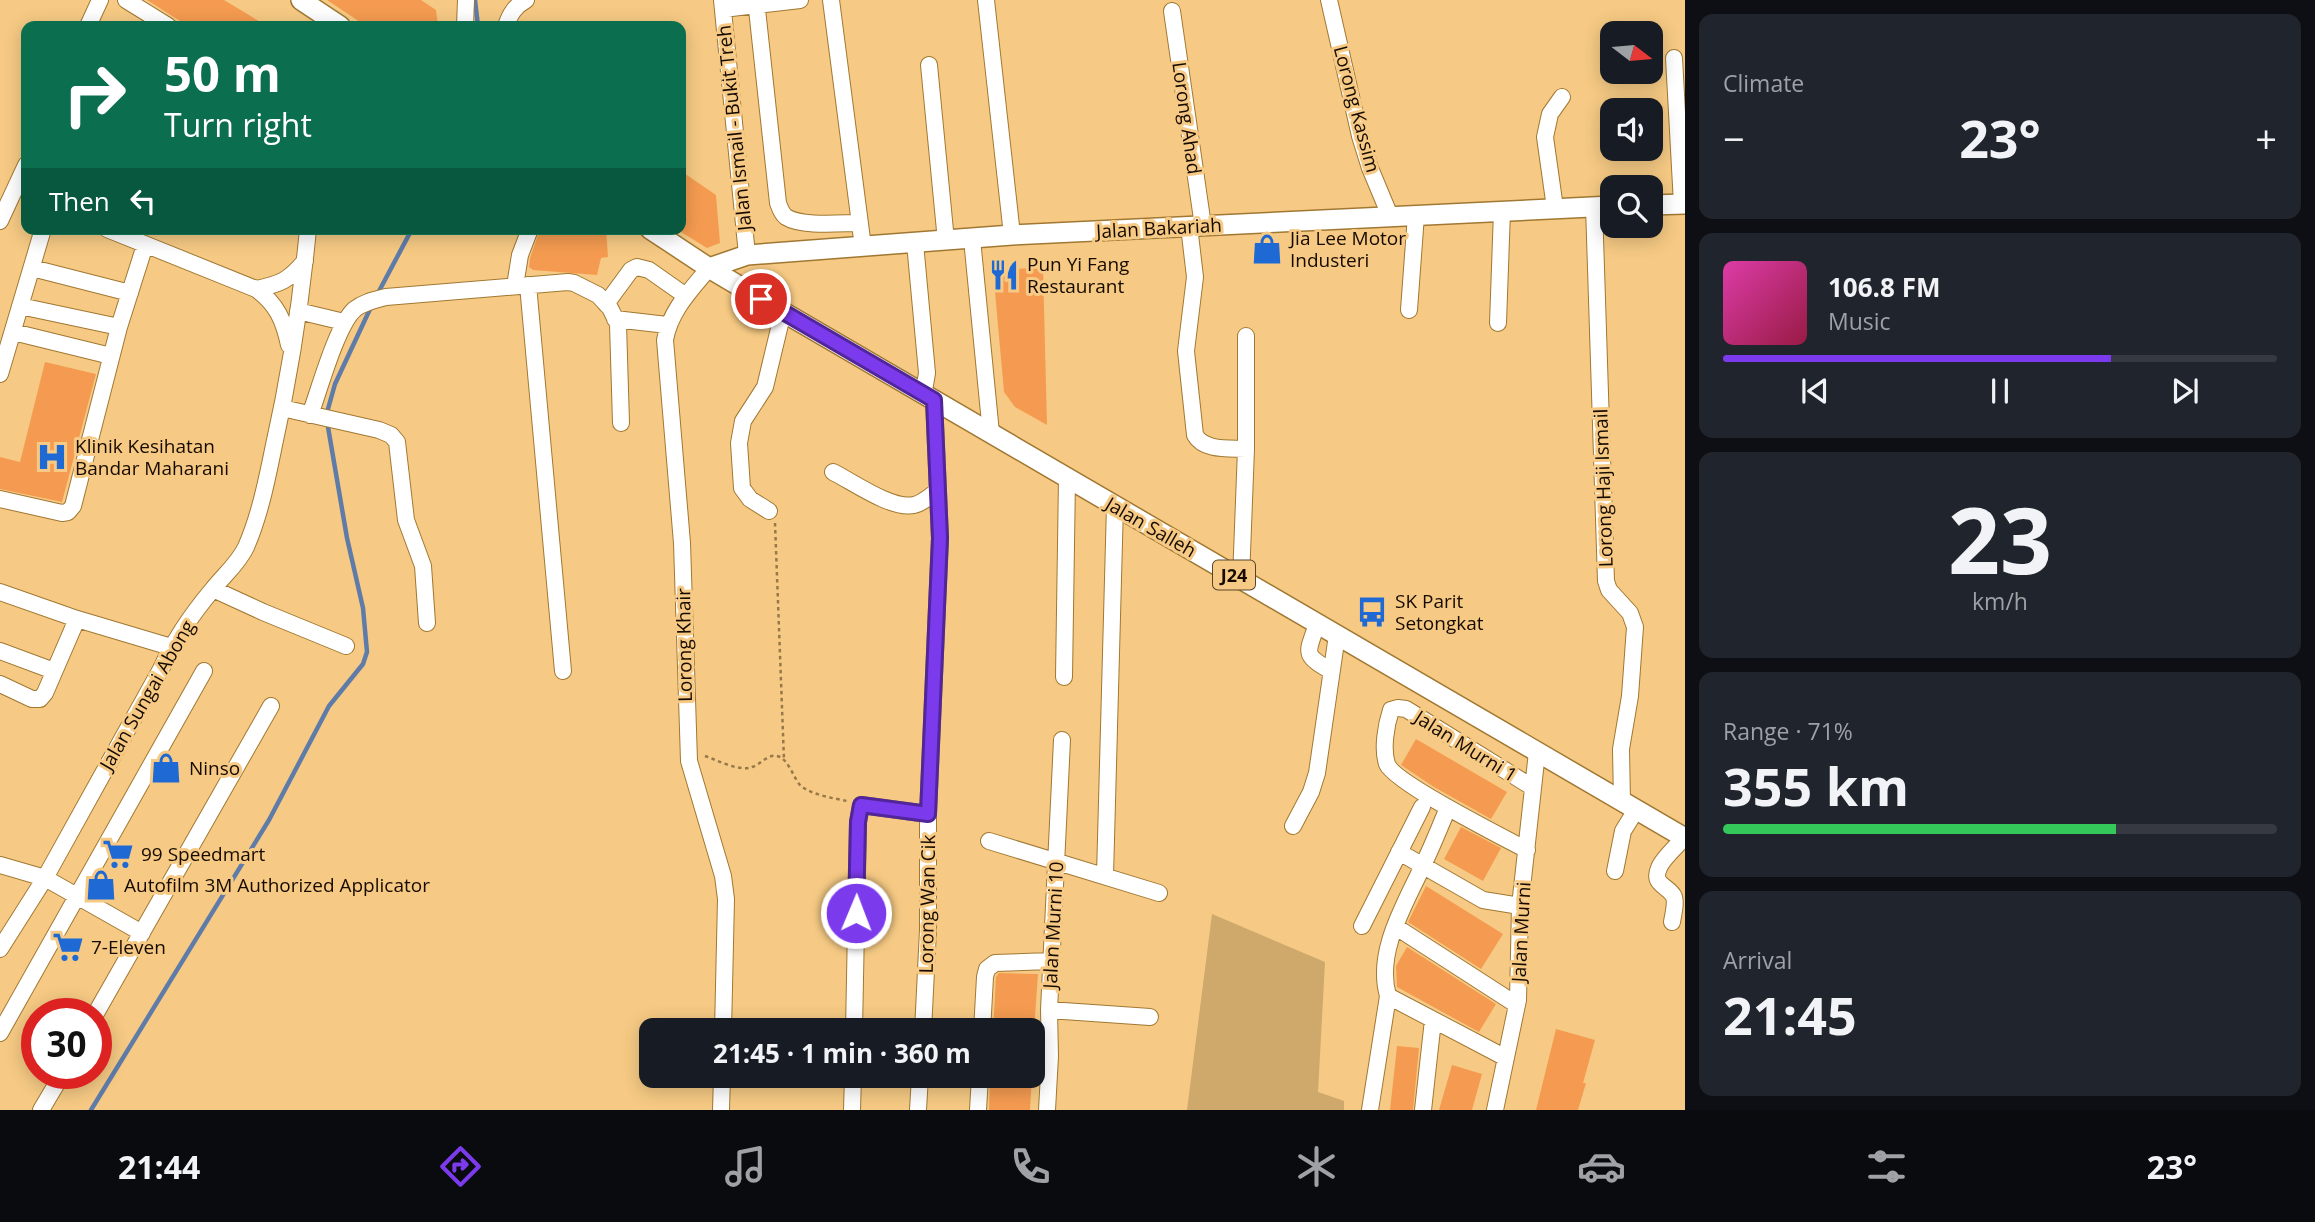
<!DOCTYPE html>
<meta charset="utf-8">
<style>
body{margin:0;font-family:"Open Sans",sans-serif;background:#20242c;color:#f1f3f6;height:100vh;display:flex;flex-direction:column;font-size:26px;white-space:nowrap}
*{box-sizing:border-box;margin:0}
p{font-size:23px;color:#9ea1a6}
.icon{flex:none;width:38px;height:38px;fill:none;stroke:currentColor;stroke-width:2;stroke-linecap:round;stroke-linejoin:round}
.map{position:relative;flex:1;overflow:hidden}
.side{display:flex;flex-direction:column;gap:14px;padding:14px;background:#0d0f14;width:630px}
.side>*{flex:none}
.hud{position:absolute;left:21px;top:21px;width:665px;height:214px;border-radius:14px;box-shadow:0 4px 18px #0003;background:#0b6e4f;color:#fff;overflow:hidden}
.needle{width:46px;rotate:106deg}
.fabs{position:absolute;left:1600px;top:21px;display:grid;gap:14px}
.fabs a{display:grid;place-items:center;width:63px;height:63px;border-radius:14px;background:#171b24;box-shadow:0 4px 18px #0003;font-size:35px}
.speed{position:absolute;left:21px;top:998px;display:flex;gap:14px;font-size:35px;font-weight:700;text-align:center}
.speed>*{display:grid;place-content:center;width:91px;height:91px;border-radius:50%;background:#171b24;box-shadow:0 4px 18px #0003;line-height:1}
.speed .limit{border:10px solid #d22;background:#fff;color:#111}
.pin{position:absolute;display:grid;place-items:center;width:60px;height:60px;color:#fff;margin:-30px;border:4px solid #fff;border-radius:50%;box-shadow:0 2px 7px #0007}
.me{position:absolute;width:77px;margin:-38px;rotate:1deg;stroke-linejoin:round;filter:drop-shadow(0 0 5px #0008)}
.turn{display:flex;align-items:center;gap:24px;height:147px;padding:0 28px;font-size:32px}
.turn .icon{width:91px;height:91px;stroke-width:2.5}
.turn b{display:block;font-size:49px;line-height:60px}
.then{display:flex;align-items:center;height:66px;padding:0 28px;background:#0003;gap:14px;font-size:26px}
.big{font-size:52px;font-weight:700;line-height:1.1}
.side .tile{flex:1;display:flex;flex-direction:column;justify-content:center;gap:10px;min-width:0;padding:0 24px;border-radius:14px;background:#20242c}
.side .dial{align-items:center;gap:0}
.dial b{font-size:91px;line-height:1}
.song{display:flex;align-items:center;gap:21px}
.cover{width:84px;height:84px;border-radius:10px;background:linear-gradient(135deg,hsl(320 70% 55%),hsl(340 70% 35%))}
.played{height:7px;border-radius:4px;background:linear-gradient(90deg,#7c3aed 70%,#363941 70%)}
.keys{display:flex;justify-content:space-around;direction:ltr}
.heat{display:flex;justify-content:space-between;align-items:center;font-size:38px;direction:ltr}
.charge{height:10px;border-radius:5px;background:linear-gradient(90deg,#34c759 71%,#363941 0)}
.trip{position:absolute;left:639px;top:1018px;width:406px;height:70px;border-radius:14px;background:#171b24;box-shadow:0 4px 18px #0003;font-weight:700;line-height:70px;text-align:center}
.tab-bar{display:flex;height:112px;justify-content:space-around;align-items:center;background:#090b0e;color:#9ea1a6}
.tab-bar .icon{width:49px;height:49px}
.tab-bar .active{color:#7c3aed}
.tab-bar b{font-size:32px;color:#f1f3f6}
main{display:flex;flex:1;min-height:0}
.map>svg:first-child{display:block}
.grass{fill:#cfa86b}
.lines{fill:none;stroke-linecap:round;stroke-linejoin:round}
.stream{stroke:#5f7ca9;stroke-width:4.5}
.building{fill:#f59b51}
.minor-casing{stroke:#a17832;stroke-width:18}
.major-casing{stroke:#a17832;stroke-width:22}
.path{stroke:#96784b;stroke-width:2.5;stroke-dasharray:3.5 3.5;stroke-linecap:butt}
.minor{stroke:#fff;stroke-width:16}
.major{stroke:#fff;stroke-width:19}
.route-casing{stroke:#51269a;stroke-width:18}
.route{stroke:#7c3aed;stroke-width:12}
.labels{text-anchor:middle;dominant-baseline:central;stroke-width:6;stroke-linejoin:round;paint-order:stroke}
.shield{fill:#f6ca84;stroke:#5a4428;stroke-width:2}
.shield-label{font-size:18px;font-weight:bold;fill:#170b00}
.street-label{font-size:19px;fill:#170b00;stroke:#f6ca84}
.poi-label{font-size:19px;fill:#170b00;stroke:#f6ca84;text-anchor:start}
</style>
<main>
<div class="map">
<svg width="1685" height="1110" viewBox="0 0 1685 1110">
<rect width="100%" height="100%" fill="#f6ca84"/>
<path class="grass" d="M1212 914 1325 962 1318 1092 1344 1101V1110H1187Z"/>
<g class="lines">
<path class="stream" d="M475 0 478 26
M378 293 412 229
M328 409 335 384 371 307
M91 1110 269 820 329 706 363 664 367 652 363 608 347 538 328 427"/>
</g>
<path class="building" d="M147 0H224L267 26H188Z
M327 0H421L436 10 438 26H366Z
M681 171 716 195 720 243 707 248 681 232Z
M540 229H606L608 257 601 258 597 275 533 270 529 267 530 258Z
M1043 267 1047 425 1015 407 1004 392 994 281 1002 270Z
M45 362 96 374 62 502 0 489V457L20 462Z
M1416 739 1507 792 1491 819 1434 787 1401 765Z
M1461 827 1501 848 1483 881 1444 859Z
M1426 886 1503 934 1481 969 1408 922Z
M1407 947 1496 1004 1479 1032 1397 987 1396 966Z
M999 973 1038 974 1034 1031H993L996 977Z
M1556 1029 1595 1040 1583 1083H1586L1578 1110H1536Z
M1397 1046 1419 1048 1413 1110H1390Z
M1452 1065 1482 1074 1472 1110H1439Z
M990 1076H1032L1030 1110H989Z"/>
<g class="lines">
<g class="minor-casing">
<path id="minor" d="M126 0 168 26
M722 0 747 255
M756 0 778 203C780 208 781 213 786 217 802 227 841 223 860 223
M831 0 863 247
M986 0 1012 235
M1329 0 1360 136 1370 168 1390 216
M723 9 800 0
M1172 11 1203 226
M88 26 100 0
M465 26 466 0
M506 26C510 14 515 6 526 0
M1674 58 1682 204
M929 65 946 241
M1594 206 1606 581 1609 590 1630 613 1635 627 1630 696 1621 749 1622 802
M1555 208 1545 137 1550 114 1562 97
M0 221 26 165
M1189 226 1195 277 1186 351 1195 435C1204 451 1229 448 1246 449
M107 229 256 289C277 304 284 321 289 345
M972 239 991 433
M915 243 927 373 925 385 919 392
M32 268 130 293
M709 268C690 291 670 311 665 340L682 543 689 761 723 876 726 899 723 1031
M528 285 563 671
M515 286 520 255 530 229
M256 289C281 284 289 280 305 261
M606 304 631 270 637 267 649 270 686 296
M20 306 119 327
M1409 310 1416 215
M298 311 344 322
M615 319 667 325
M1498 323 1502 211
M13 332 111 356
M0 374 43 229
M282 408 379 430 391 435 397 442 406 520 423 566 427 623
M310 415C319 391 337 324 355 309 364 302 375 300 386 297L568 282 574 283 598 295 610 308 618 324 621 423
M833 472C853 482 892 510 914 505 923 503 930 496 937 491
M0 499 62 513 68 512 73 506 119 327 145 245
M769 511 750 499 742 488 739 443 743 421 765 387 783 312
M1241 579 1246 449V336
M213 589 263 612 346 646
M0 592 77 619 171 647
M1317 624C1307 654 1302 654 1331 671
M0 651 54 671
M1064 677 1067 478
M0 684 32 699H40L45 693 77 619
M1293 826 1311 792 1317 773 1337 635
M989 841 1159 893
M1527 850C1504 838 1394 782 1387 764 1382 749 1386 725 1391 710L1398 708 1406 709 1532 787
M1399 852 1483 900 1520 906
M0 865 45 878 142 933
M1615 871 1623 831 1636 810
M1105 876 1115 505
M1672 922C1673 915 1677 901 1673 895 1666 885 1652 884 1659 868 1662 859 1677 846 1684 838
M1362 926 1422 807
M1396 927 1517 1005
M0 949 45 878 161 669C174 640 192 614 213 589 224 575 238 564 246 547 260 515 267 479 274 445 290 374 301 302 308 229
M1388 996 1506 1058
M1049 1010 1150 1017
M96 1013 271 706
M854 1031 858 822 861 805 928 814
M923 1031 928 930V814L940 538 934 400
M982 1031 985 977 987 969 995 963 1051 961
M0 1033 204 671
M41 1110 63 1073
M721 1110 722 1076
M852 1110 853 1076
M918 1110 920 1076
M978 1110 980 1076
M1047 1110 1050 1056 1049 1010 1062 740
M1370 1110 1388 996C1375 951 1406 903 1424 863 1433 845 1440 826 1448 808
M1423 1110 1433 1020
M1495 1110 1518 1000 1520 906 1537 752"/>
</g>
<g class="major-casing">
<path id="major" d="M301 0 340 26
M1650 205 1685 204
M650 229 709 268 783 312 1685 838
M709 268 747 255 1012 235 1612 206"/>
</g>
<path class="path" d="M775 523 784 760
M705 756C717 760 739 772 752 767 760 765 767 754 777 756 788 758 793 777 800 785 811 795 833 798 847 801"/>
<use href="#minor" class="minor"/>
<use href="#major" class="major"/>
</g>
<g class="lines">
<g class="route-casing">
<path id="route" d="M761 299 934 400 940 538 928 814 861 805 858 822 856 913"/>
</g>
<use href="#route" class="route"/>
</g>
<defs>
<g id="shop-bare" transform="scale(2.415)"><path d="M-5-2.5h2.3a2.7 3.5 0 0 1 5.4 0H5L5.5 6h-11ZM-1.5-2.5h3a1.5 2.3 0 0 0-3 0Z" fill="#1e69d4" stroke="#f6ca84" stroke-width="2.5" paint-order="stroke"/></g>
<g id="restaurant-bare" transform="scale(2.415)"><path d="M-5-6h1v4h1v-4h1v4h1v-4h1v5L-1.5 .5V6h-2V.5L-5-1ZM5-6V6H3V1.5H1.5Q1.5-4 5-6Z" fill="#1e69d4" stroke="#f6ca84" stroke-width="2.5" paint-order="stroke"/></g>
<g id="hospital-bare" transform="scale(2.415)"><path d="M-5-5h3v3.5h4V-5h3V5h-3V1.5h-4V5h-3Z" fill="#1e69d4" stroke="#f6ca84" stroke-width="2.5" paint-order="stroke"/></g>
<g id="bus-bare" transform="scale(2.415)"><path d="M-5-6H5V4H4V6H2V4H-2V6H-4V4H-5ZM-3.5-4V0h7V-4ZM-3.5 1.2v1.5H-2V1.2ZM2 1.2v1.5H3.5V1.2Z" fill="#1e69d4" stroke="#f6ca84" stroke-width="2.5" paint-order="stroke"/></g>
<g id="supermarket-bare" transform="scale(2.415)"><path d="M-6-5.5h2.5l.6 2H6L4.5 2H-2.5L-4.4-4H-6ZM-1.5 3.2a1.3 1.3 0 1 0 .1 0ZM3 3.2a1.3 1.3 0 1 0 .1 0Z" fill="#1e69d4" stroke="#f6ca84" stroke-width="2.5" paint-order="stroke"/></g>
</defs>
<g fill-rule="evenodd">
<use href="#shop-bare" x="1267" y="249"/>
<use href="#restaurant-bare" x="1004" y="275"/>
<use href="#hospital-bare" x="52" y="457"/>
<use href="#bus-bare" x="1372" y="612"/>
<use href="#shop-bare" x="166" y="768"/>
<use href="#supermarket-bare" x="118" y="854"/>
<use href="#shop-bare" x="101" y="885"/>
<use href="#supermarket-bare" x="68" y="947"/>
</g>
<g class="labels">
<rect class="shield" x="1213" y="560.5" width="42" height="29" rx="5"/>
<g class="shield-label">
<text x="1234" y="575">J24</text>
</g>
<g class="street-label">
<text transform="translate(1357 109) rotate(75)">Lorong Kassim</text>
<text transform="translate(1187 118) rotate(82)">Lorong Ahad</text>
<text transform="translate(734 128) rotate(-96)">Jalan Ismail - Bukit Treh</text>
<text transform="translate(1159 228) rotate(-3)">Jalan Bakariah</text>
<text transform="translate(1603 488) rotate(-92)">Lorong Haji Ismail</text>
<text transform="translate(1151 527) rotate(30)">Jalan Salleh</text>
<text transform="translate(684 645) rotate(-91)">Lorong Khair</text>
<text transform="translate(147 695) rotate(-60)">Jalan Sungai Abong</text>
<text transform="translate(1466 746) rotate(32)">Jalan Murni 1</text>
<text transform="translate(927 904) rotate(-89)">Lorong Wan Cik</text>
<text transform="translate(1053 925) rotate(-87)">Jalan Murni 10</text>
<text transform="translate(1521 932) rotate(-87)">Jalan Murni</text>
</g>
<g class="poi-label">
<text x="1290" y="238">Jia Lee Motor<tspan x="1290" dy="22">Industeri</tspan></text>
<text x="1027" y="264">Pun Yi Fang<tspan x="1027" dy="22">Restaurant</tspan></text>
<text x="75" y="446">Klinik Kesihatan<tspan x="75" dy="22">Bandar Maharani</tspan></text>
<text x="1395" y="601">SK Parit<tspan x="1395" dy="22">Setongkat</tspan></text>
<text x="189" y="768">Ninso</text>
<text x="141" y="854">99 Speedmart</text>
<text x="124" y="885">Autofilm 3M Authorized Applicator</text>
<text x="91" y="947">7-Eleven</text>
</g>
</g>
</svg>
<div class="fabs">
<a><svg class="needle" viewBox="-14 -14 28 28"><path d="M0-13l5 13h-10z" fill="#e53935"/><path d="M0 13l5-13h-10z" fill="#9ea1a6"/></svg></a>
<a><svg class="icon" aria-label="sound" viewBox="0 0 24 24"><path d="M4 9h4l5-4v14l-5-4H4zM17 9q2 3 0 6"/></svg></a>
<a><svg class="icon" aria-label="search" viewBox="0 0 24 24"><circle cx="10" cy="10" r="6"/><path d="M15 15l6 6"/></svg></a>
</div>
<div class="speed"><div class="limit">30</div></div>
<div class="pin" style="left:761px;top:299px;background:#d93025"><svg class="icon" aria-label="arrive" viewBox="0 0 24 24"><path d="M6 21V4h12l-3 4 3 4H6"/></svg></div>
<svg class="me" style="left:856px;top:913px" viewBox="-20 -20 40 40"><circle r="17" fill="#7c3aed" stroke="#fff" stroke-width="3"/><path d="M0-11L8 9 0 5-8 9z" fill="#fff"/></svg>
<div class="trip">21:45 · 1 min · 360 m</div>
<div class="hud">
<div class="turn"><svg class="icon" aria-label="right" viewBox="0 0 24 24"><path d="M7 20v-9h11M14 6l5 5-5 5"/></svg><div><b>50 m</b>Turn right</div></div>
<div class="then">Then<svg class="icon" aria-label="left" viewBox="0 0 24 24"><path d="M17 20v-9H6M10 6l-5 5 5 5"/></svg></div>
</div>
</div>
<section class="side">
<div class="tile"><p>Climate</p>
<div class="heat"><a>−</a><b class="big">23°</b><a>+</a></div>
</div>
<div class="tile">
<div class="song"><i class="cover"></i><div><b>106.8 FM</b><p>Music</p></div></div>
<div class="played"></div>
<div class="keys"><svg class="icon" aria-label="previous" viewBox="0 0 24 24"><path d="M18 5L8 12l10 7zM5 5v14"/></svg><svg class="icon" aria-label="pause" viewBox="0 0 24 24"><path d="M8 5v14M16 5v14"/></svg><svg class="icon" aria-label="next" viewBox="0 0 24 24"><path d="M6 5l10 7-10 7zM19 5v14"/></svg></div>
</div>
<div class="tile dial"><b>23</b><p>km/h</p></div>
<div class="tile"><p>Range · 71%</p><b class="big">355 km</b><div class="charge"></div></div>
<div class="tile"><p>Arrival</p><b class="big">21:45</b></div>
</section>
</main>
<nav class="tab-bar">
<b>21:44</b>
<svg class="icon active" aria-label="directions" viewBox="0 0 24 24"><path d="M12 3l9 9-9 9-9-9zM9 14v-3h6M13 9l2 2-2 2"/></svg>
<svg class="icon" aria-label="music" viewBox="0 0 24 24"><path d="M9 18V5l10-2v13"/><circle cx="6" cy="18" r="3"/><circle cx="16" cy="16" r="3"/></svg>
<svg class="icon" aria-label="phone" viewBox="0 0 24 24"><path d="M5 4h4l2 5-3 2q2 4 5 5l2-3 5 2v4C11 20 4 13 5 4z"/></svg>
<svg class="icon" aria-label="climate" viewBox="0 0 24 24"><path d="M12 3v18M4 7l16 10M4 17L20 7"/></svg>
<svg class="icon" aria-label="car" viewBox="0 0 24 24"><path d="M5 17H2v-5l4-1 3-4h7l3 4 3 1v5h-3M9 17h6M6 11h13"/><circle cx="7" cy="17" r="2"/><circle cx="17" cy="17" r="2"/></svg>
<svg class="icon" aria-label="filters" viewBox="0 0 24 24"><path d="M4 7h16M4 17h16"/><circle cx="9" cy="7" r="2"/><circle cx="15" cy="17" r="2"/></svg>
<b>23°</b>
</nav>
